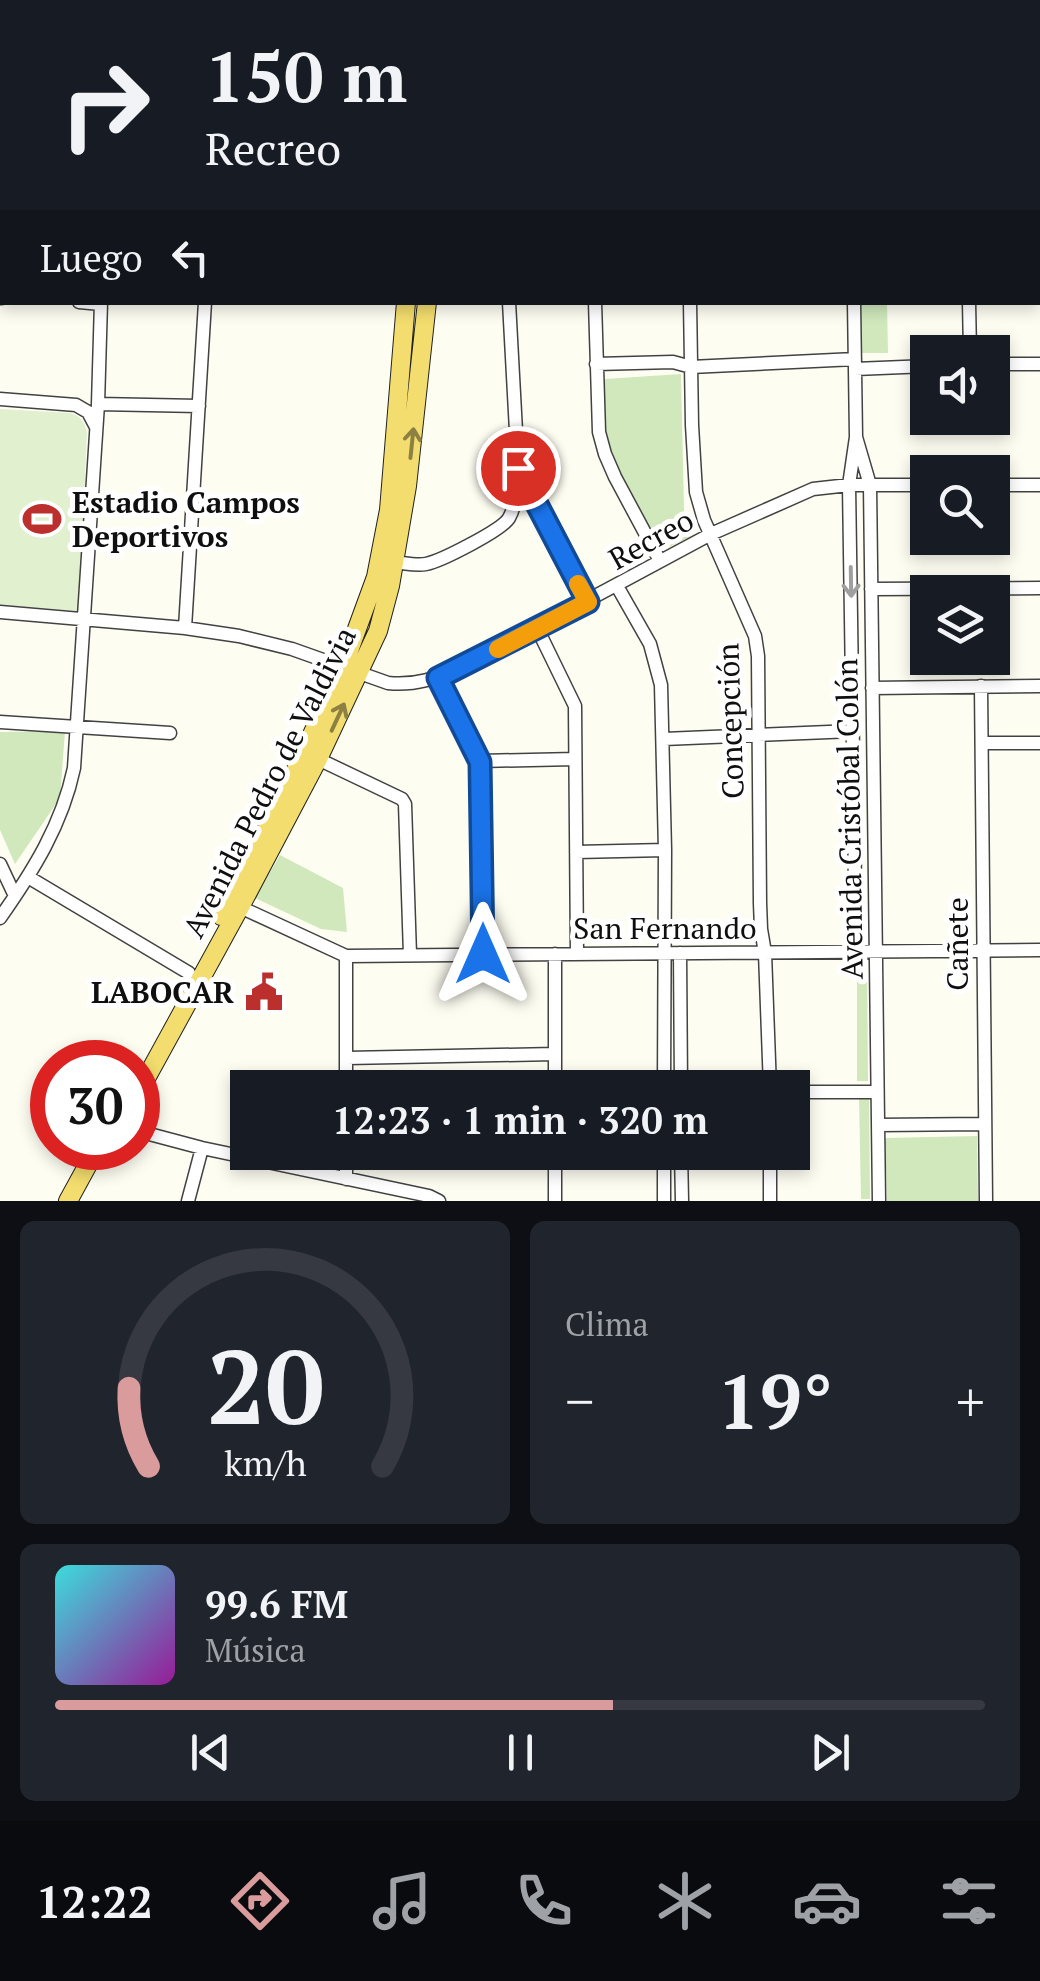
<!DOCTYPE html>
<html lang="es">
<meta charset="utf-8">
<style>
body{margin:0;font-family:"PT Serif",serif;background:#20242c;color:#f1f3f6;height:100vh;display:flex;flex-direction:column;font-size:38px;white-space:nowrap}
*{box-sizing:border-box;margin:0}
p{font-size:32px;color:#9ea1a6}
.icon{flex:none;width:55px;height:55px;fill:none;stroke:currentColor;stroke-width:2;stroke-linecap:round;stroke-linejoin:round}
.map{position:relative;height:1201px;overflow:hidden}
.side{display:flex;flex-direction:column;gap:20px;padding:20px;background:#0d0f14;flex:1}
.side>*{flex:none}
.top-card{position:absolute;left:0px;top:0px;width:1040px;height:305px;box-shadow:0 5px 15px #0003;background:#171b24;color:#f1f3f6;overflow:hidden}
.buttons{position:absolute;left:910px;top:335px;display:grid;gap:20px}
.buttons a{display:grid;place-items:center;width:100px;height:100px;border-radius:0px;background:#171b24;box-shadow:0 5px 15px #0003;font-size:50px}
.speed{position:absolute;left:30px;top:1040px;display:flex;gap:20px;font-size:50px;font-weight:700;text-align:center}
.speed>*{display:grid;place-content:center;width:130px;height:130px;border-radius:50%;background:#171b24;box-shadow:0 5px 15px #0003;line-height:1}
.speed .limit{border:15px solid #d22;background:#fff;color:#111}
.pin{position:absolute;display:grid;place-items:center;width:85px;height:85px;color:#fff;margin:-42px;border:5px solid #fff;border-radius:50%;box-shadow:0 2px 10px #0007}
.me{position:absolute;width:110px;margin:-55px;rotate:0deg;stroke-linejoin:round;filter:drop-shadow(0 0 8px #0008)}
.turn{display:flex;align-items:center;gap:35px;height:210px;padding:0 40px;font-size:45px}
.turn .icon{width:130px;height:130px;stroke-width:2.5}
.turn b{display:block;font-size:70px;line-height:85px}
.then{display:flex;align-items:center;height:95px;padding:0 40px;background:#0003;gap:20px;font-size:38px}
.big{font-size:75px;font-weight:600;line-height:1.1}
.side .widget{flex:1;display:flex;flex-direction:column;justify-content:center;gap:15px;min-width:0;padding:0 35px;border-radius:15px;background:#20242c}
.side .dial{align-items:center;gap:0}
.dial svg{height:260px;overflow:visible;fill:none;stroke:#363941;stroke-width:7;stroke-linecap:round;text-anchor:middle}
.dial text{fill:#f1f3f6;stroke:none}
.song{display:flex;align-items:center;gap:30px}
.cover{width:120px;height:120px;border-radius:15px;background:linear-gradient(135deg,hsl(180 70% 55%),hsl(300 70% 35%))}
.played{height:10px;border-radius:5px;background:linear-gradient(90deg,#d99b9b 60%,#363941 60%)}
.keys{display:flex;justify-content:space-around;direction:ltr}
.heat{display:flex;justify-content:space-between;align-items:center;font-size:55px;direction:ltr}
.side .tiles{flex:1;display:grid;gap:20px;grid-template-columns:1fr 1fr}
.widget:last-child{grid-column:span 2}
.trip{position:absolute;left:230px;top:1070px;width:580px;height:100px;border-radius:0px;background:#171b24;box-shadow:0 5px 15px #0003;font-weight:600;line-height:100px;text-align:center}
.tabs{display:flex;height:160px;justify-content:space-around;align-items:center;background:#090b0e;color:#9ea1a6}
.tabs .icon{width:70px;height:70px}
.tabs .selected{color:#d99b9b}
.tabs b{font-size:45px;color:#f1f3f6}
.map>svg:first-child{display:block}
.green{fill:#d0e8bc}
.pitch{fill:#e1f0ce}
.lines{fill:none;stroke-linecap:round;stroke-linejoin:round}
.minor-casing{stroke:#424242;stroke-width:15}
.major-casing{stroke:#202020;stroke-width:20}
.minor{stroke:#fff;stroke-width:12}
.major{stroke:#f3dd6e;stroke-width:18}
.oneway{stroke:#8c8043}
.oneway2{stroke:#9f9f9f}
.route-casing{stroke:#114b97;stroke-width:25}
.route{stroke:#1a73e8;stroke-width:18}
.slow{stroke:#f59e0b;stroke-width:18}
.labels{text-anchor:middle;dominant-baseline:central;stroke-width:10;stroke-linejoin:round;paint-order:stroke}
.poi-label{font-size:30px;font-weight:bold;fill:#0f0f0f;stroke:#fff;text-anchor:start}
.street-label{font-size:30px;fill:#0f0f0f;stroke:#fff}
</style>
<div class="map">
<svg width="1040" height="1201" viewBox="0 0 1040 1201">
<rect width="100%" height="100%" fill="#fefdf2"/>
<path class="green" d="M859 303H887L888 353H859Z
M681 374 684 510 694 535 657 553 605 447V379Z
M65 731 60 798 15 864 0 830V732Z
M280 855 343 888 347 932 321 929 255 898Z
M857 961 867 962 868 1081H857Z
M859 1097H869L870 1199H861Z
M977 1136 978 1201H887L885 1138Z"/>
<path class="pitch" d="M0 409 70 413C81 416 84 421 87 433L79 611 0 605Z"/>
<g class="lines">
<g class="minor-casing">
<path id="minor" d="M37 0 41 2
M270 0 274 2
M678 0 679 2
M765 0V2
M849 0V2
M228 2 230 0
M1038 32H1040
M0 101 2 100
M0 195H2
M0 298H2
M79 302 101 304
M509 302 518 468 588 602
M595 302 599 432 605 454 615 477 660 561
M690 302 692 425 696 492 704 520 755 636 758 656 760 903 761 929 765 953 770 1088
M854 302 856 437 849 485 856 951
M969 302 970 352
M596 364 673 362 691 367 855 359
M992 364H1040
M855 369 928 366
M0 399 76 405 88 412 96 427
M98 404 199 406
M856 437 870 485 879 1201
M992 485H1040
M394 562C405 563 416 566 426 564 441 561 502 530 509 518 517 504 516 485 517 470
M617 586 650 644 661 685 665 850 664 1088
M871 589 1040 588
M0 612 185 628 239 636 292 649 388 683C415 686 437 678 463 667L711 534 813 489 849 485H928
M185 628 205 302
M537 628 575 706 577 954
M438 678 480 761 483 954
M981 686 986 1201
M872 688 1040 686
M0 722 170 733
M664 739 853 731
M982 743H1040
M318 759 402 799 405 804 410 955
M480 761 575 759
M576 852 665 850
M0 864 15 896
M28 877 189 973
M240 907 346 956 1040 950
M0 918C33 871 62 825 74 768L98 404 101 302
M680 953 681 1088
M346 956V1088
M347 1058 555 1054
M555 1088V954
M792 1092H877
M878 1125 984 1124
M138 1131 202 1148 429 1196 439 1201
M664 1152V1201
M681 1152 682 1201
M770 1152V1201
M346 1179V1152
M188 1201 202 1148
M555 1201V1152"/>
</g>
<g class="major-casing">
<path id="major" d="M488 2 489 0
M517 2 519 0
M221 916 283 798 343 667 376 577 389 510 406 302
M138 1093 240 907 318 759 378 631 390 586 407 486 427 302
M68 1201 97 1148"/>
</g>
<use href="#minor" class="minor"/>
<use href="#major" class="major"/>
</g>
<defs><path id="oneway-shaft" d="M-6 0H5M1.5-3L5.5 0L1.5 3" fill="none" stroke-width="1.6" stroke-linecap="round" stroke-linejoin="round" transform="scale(2.5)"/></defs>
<g class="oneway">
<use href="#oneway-shaft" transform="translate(412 443) rotate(-84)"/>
<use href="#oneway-shaft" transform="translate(338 717) rotate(-65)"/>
</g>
<use class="oneway2" href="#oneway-shaft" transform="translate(851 582) rotate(89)"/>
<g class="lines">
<g class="route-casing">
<path id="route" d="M483 954 480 762 438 678 588 602 518 468"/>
</g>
<use href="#route" class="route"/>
<path class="slow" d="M498 649 588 602 578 584"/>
</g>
<defs>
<g id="stadium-bare" transform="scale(3)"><path d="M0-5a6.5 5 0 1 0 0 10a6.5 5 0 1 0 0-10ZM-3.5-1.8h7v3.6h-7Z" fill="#bb302c" stroke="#fff" stroke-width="2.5" paint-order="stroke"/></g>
<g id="civic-bare" transform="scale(3)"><path d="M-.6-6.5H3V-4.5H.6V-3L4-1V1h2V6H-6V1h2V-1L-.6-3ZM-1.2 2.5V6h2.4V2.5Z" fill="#bb302c" stroke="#fff" stroke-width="2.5" paint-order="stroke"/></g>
</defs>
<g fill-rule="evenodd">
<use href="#stadium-bare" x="42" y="519"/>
<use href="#civic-bare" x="264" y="992"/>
</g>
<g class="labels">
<g class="poi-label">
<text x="72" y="502">Estadio Campos<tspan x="72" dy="34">Deportivos</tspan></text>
<text x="234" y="992" text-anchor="end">LABOCAR</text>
</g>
<g class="street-label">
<text transform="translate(651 539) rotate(-29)">Recreo</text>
<text transform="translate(730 721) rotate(-92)">Concepción</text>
<text transform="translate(269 782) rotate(-63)">Avenida Pedro de Valdivia</text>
<text transform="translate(849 819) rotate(-91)">Avenida Cristóbal Colón</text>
<text x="665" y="928">San Fernando</text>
<text transform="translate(957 944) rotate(-90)">Cañete</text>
</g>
</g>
</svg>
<div class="buttons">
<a><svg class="icon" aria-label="sound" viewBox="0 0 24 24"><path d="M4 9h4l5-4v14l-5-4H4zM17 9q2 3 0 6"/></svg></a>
<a><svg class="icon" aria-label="search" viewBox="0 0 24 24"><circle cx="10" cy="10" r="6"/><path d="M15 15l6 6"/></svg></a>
<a><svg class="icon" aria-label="layers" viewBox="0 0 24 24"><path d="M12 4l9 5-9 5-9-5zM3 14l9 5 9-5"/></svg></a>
</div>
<div class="speed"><div class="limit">30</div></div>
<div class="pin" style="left:518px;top:468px;background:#d93025"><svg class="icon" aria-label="arrive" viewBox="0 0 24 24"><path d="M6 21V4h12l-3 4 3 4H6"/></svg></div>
<svg class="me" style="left:483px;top:954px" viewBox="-20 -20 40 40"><path d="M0-17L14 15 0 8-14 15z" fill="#1a73e8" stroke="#fff" stroke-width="4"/></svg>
<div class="trip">12:23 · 1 min · 320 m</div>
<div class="top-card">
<div class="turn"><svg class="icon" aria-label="right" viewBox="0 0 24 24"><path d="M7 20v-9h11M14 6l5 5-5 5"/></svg><div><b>150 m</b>Recreo</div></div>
<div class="then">Luego<svg class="icon" aria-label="left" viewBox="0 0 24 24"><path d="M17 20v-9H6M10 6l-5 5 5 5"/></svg></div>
</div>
</div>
<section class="side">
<div class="tiles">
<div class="widget dial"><svg viewBox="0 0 100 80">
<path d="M14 69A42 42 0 1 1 86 69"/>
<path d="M14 69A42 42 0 0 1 8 45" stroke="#d99b9b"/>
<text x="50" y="56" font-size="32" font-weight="700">20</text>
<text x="50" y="72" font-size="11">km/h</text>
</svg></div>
<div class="widget"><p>Clima</p>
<div class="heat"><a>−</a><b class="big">19°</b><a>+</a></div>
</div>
<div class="widget">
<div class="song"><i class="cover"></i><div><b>99.6 FM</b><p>Música</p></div></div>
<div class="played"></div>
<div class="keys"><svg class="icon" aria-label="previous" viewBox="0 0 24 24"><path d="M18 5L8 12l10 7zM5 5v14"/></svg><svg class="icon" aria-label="pause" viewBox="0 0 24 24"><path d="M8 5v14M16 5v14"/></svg><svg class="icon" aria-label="next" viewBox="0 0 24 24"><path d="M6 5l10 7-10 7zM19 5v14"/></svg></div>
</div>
</div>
</section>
<nav class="tabs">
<b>12:22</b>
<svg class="icon selected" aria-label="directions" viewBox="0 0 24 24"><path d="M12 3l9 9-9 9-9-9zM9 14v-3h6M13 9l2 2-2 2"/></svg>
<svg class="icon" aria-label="music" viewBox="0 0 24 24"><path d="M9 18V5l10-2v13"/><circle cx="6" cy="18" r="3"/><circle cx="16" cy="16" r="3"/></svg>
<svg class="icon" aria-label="phone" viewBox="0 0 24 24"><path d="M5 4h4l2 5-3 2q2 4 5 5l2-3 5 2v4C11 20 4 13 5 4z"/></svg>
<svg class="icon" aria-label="climate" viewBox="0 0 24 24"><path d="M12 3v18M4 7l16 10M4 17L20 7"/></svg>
<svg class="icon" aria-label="car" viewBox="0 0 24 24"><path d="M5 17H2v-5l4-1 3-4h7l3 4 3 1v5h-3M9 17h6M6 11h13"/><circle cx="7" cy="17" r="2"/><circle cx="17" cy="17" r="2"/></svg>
<svg class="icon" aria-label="filters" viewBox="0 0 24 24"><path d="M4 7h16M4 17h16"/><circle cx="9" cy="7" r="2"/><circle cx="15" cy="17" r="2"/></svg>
</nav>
